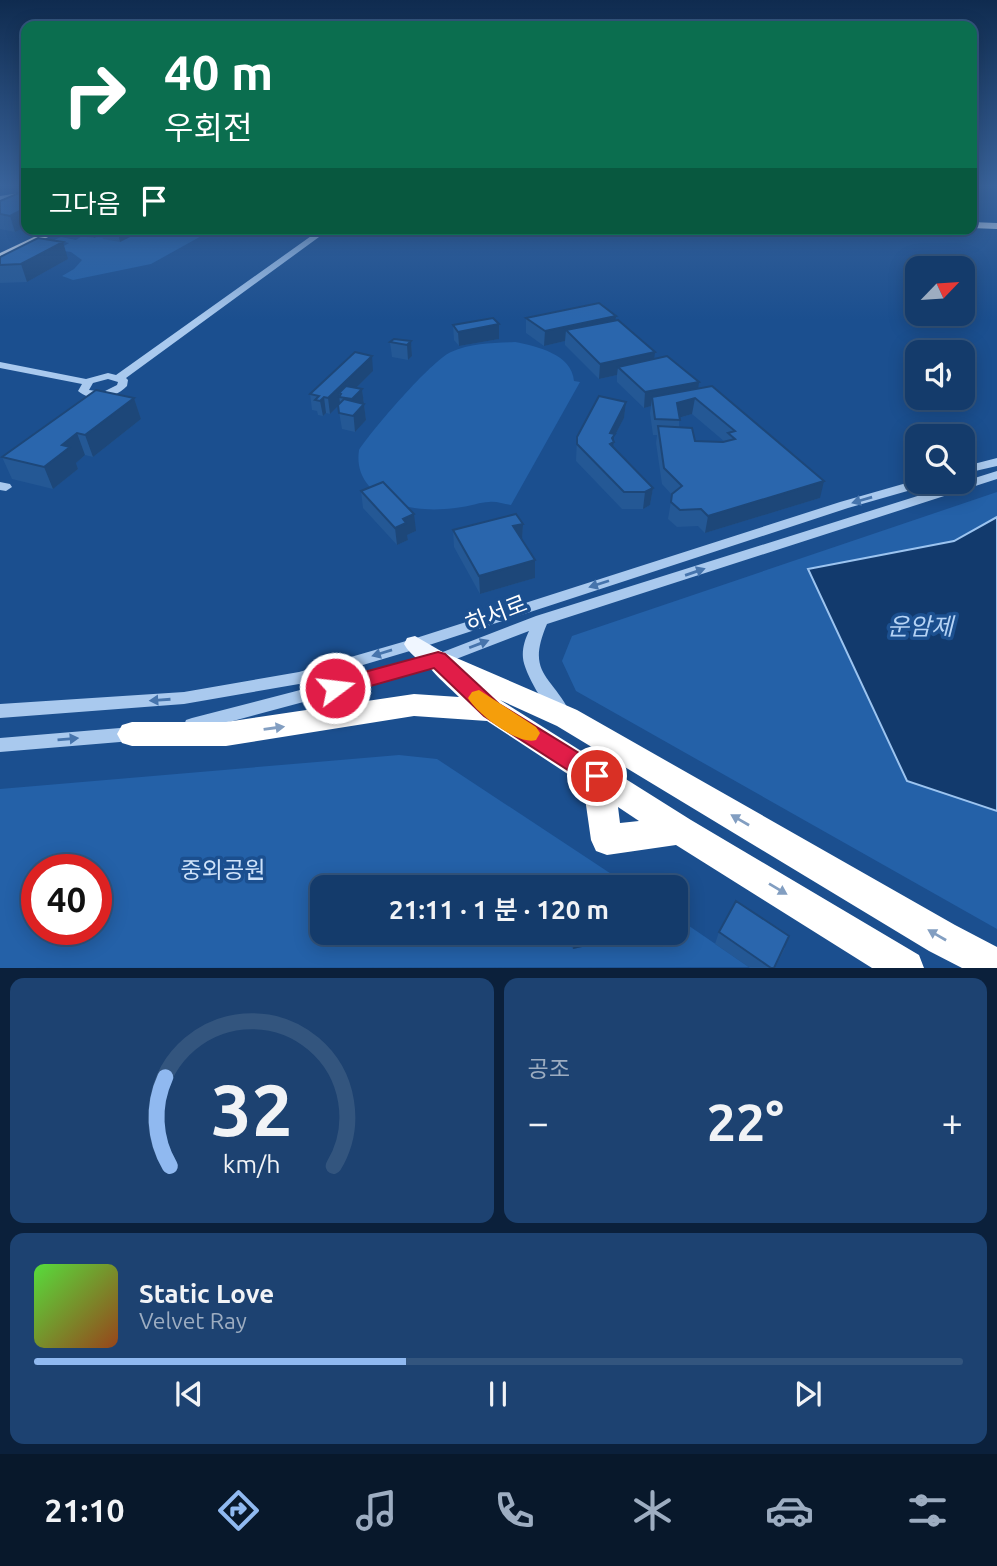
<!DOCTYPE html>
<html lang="ko">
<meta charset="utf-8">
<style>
body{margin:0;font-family:Ubuntu,"Noto Sans KR",sans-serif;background:#1d4271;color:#f1f3f6;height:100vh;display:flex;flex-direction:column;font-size:26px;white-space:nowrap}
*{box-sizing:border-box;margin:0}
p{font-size:23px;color:#9dadc1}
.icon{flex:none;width:38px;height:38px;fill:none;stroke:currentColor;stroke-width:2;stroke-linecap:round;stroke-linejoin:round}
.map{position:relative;height:968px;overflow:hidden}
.drawer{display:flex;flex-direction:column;gap:10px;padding:10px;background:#0b203b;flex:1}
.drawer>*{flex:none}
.banner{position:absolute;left:21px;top:21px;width:956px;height:214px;border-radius:14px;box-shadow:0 4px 18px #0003,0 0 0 2px #33557e;background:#0b6e4f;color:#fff;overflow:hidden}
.needle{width:46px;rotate:65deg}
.controls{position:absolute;left:905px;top:256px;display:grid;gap:14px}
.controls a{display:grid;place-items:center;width:70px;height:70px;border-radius:14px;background:#143b6b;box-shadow:0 4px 18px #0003,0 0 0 2px #33557e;font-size:35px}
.speed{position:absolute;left:21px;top:854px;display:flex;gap:14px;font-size:35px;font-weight:700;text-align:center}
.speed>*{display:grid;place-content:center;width:91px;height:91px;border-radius:50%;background:#143b6b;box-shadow:0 4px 18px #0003,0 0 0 2px #33557e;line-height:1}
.speed .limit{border:10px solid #d22;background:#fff;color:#111}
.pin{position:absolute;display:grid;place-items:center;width:60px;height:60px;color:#fff;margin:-30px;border:4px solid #fff;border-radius:50%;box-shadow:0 2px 7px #0007}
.me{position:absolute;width:77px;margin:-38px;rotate:75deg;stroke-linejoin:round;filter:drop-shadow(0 0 5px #0008)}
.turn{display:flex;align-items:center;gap:24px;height:147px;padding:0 28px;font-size:32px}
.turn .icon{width:91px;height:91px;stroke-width:2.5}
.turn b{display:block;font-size:49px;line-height:60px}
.then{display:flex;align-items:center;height:66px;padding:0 28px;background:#0003;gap:14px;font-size:26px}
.big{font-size:52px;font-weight:600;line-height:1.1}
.drawer .card{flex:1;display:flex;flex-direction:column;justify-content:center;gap:10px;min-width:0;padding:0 24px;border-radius:14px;background:#1d4271}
.drawer .dial{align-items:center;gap:0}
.dial svg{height:182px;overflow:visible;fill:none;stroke:#33557e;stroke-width:7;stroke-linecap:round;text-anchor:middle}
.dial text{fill:#f1f3f6;stroke:none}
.song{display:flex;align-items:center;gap:21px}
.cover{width:84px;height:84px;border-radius:10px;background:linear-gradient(135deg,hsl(110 70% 55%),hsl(20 70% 35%))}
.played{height:7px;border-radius:4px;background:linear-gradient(90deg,#90b9f0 40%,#33557e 40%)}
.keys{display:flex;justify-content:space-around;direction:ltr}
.heat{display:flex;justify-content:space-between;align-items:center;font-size:38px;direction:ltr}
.drawer .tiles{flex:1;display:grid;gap:10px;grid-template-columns:1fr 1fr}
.card:last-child{grid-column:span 2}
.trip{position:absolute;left:310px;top:875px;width:378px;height:70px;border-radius:14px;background:#143b6b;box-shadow:0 4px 18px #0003,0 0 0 2px #33557e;font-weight:600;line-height:70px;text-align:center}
.menu{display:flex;height:112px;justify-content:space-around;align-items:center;background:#08182b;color:#9dadc1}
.menu .icon{width:49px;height:49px}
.menu .on{color:#90b9f0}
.menu b{font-size:32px;color:#f1f3f6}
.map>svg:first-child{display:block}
.green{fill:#2461a8;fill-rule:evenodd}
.water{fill:#123a6d;stroke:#9cc4f0;stroke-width:2}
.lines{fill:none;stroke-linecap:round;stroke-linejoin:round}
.minor{fill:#a9c9ee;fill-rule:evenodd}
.major{fill:#f0f6ff;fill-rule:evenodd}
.highway{fill:#fff;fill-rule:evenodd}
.wall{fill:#245895;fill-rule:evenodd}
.shaded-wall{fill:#1d4779}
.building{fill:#2a66ad;stroke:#1d4779;stroke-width:2}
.oneway{fill:#4674ac}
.oneway2{fill:#829ec1}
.route{fill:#e11d48;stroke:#92132f;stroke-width:2}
.slow{fill:#f59e0b}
.labels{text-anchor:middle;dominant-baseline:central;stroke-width:7;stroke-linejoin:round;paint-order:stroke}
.near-street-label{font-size:23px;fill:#fff;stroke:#1b4f8f}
.near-park-label{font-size:23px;fill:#cfe3fa;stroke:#1b4f8f}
.near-water-label{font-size:24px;font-style:italic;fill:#b5d3f5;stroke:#1b4f8f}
</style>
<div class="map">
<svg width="997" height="968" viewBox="0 0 997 968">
<rect width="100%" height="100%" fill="#1b4f8f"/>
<path class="green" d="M134 229H214L151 264 73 280 62 276 74 269 82 260 71 252 57 250 69 243 54 240 61 237 76 240 82 236C98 239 119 237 134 229Z
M515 342C536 346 572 354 574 381L580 382 511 505C504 504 496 501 489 502 480 502 471 506 462 507 432 512 392 511 369 486 360 475 357 464 359 450 372 430 431 361 451 352 471 343 493 343 515 342Z
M997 492V929L576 691 562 661 572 636Z
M399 755 437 759 631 887H322V933H676V917L749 967 0 968V789ZM37 870H96V929H37Z"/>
<path class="water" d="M997 517V811L907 781 808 569 954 541Z"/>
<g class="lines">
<path class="minor" d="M26 192V196L0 200V196Z
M321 229H330L126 378 128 380 127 386C114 399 93 403 78 391L82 384 0 368V362L86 379 108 373 116 375ZM108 379 118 382 117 385 103 392 89 390 93 383Z
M997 458V466L962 474V467Z
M997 471V479L547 624C526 673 550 674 570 712L568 717C563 718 562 720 557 717 546 710 524 672 523 658 522 649 525 639 529 631L438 666 192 732 186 730 184 725 186 720 192 718 435 655 536 616Z
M917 480 934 481 932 484 848 508 420 648 299 684 184 704 0 718V704L184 692 299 672 413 639 840 502Z
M0 482 10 484 12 487 6 491 0 490Z
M132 727 138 729 140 734 138 739 132 741 0 752V738Z"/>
<path class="major" d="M971 222 997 223V229L971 228Z
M51 229H65L0 260V253Z
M415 636 446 654 449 660 446 666C431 671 411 657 404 644L407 638Z"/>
<path class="highway" d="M438 650 577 710 955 925 997 947V968H962L929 951 557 726 500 700 691 820 919 955 924 968H872L676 845 607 855 596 851 591 840 583 784 487 721 414 716 226 746H132L122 743 117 734 122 725 132 722H226L414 694 459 697C449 687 430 671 425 660L429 653ZM618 807 639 821 620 823Z"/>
</g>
<path class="wall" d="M26 190V227L15 232 0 229V201Z
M76 229H134L131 231 132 236 120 242 103 239 102 234 94 238 78 236Z
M0 257 68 259 27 282 0 283Z
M526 318 615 321 654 359 698 388 820 498 705 533 698 526 677 527 668 519 672 495 662 484 656 443 657 435H653L650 413 651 406 644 408 617 382V375L599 379 565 345V341L544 346 526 333ZM692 414 725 442 695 441 679 427V418Z
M453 325 499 339 459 346 454 340Z
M411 341 412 356 408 360 392 357 390 342Z
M373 371 356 388 362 389 366 420 355 432 342 429 338 406 330 414 326 413 323 416 318 415 317 411 312 410 310 394Z
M134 398 141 419 93 457 85 455 76 463 78 469 53 489 12 479 2 457Z
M626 402 624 418 614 437V448L653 488 650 505 643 509H622L576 461 577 437Z
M361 491 416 531 407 535 408 540 397 545 363 508Z
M523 524 522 541 535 578 480 594 454 547 453 530Z
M719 932 785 948 775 968H750L715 944Z
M560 933H580L582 947 573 949Z"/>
<path class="shaded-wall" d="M0 185H3L2 192H0Z
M26 208V227L15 232 10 216Z
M91 229H101L102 234 94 238Z
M117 229H134L131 231 132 236 120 242Z
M63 242 68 259 27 282 21 264Z
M616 316 614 331 566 330 565 341 544 346 545 331Z
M499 324V339L459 346 458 332Z
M411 341 412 356 408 360 407 345Z
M655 352 653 368 618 367 617 375 599 379 600 364Z
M372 356 373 371 346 398 339 393 340 404 330 414 328 398Z
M699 382 697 398 652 397 651 406 644 408 645 392Z
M362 389 366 420 355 432 352 399Z
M324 397 326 413 323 416 320 401Z
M134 398 141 419 93 457 85 435Z
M695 398 692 414 675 419 677 403Z
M626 402 624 418 614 437 613 459 609 449 610 433Z
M77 433 85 455 76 463 78 469 53 489 44 467 62 445Z
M824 481 820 498 705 533 708 516Z
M653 488 650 505 643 509 645 492Z
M414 514 416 531 407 535 408 540 397 545 395 528 403 519Z
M523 524 522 541 513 526Z
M535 560V578L480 594 479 576Z
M583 941 582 947 573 949 574 943Z"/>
<path class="building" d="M26 190V208L10 216 0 214V201Z
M38 238 63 242 21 264 0 265V257Z
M599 303 616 316 545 331 526 318Z
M493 318 499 324 458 332 453 325Z
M618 320 655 352 600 364 566 330Z
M394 339 411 341 407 345 390 342Z
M355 352 372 356 328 398 324 397 320 401 315 400 319 396 310 394Z
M667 356 699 382 645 392 618 367Z
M346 386 362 389 352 399 339 397 341 394 339 393Z
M712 386 824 481 708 516 701 509 680 510 671 502 672 494 682 486 664 468 658 426 692 428 695 441 723 442 735 439 728 433 735 431 695 398 677 403 680 420 655 419 652 397Z
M96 390 134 398 85 435 77 433 62 445 70 447 44 467 2 457Z
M599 396 626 402 610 433 615 434 612 438 614 442 610 444 653 488 645 492H624L577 444V437Z
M344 399 364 404 353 416 339 413 338 405Z
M383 482 414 514 403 519 406 523 395 528 361 491Z
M516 514 523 524 513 526 535 560 479 576 453 530Z
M736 901 789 936 774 968H771L719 932Z
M565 933H579L583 941 574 943Z"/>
<defs><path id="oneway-solid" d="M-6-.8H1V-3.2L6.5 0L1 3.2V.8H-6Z" transform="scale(1.75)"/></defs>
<g class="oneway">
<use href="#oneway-solid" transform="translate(862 500) rotate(164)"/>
<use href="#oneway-solid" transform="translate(695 572) rotate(-19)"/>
<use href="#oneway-solid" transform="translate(599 584) rotate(162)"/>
<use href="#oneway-solid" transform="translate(479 644) rotate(-21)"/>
<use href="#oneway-solid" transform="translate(382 653) rotate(163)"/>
<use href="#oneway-solid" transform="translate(160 700) rotate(176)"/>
<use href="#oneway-solid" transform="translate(68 739) rotate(-5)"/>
</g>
<g class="oneway2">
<use href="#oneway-solid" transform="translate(274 728) rotate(-8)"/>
<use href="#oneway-solid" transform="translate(740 820) rotate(-150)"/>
<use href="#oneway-solid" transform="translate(778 889) rotate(31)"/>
<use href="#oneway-solid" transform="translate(937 935) rotate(-150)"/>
</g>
<linearGradient id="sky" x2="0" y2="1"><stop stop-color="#0f2b4f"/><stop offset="0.58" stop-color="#39639b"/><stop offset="1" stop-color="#39639b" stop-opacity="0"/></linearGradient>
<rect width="997" height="320" fill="url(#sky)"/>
<path class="route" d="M438 652 445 654 499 704 605 769 608 776 605 783 597 786 588 783 484 716 434 668 335 696 328 694 325 688 328 682 335 680Z"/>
<path class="slow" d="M479 690 536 727 540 733 536 740C519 746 477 714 468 698L472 692Z"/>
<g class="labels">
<g class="near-street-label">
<text transform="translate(496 613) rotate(-21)">하서로</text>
</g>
<g class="near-park-label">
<text x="223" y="869">중외공원</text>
</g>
<g class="near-water-label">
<text x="920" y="626">운암제</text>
</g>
</g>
</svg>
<div class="controls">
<a><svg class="needle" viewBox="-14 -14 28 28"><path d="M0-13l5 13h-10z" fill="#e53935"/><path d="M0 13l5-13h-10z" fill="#9dadc1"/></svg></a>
<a><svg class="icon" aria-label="sound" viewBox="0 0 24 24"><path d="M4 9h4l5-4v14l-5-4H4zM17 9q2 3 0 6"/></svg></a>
<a><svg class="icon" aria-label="search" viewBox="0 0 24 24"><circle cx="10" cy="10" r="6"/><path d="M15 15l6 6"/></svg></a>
</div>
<div class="speed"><div class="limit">40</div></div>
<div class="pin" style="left:597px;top:776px;background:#d93025"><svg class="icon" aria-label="arrive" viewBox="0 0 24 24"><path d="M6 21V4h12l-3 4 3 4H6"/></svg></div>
<svg class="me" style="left:335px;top:688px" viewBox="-20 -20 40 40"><circle r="17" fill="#e11d48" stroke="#fff" stroke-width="3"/><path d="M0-11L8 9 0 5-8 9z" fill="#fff"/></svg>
<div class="trip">21:11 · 1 분 · 120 m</div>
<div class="banner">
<div class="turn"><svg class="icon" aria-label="right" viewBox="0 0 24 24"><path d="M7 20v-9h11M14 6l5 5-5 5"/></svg><div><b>40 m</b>우회전</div></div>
<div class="then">그다음<svg class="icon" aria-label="arrive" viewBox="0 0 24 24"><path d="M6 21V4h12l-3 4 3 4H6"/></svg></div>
</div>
</div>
<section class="drawer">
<div class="tiles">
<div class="card dial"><svg viewBox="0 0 100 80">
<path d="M14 69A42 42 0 1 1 86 69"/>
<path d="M14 69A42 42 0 0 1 12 30" stroke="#90b9f0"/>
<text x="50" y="56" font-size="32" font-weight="700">32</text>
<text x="50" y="72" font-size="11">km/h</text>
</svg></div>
<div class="card"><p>공조</p>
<div class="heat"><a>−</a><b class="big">22°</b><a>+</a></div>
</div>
<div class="card">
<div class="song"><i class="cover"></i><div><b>Static Love</b><p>Velvet Ray</p></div></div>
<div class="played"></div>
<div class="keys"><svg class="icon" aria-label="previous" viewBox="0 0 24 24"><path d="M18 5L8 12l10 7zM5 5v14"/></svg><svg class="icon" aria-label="pause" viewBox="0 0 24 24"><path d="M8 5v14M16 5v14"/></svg><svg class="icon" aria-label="next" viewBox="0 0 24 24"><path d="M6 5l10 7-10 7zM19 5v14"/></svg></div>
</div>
</div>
</section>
<nav class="menu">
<b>21:10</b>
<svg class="icon on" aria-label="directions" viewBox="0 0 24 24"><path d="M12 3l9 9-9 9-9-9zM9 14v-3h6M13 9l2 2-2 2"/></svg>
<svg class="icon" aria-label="music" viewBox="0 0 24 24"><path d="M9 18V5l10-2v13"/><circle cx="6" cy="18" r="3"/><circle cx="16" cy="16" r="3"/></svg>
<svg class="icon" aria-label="phone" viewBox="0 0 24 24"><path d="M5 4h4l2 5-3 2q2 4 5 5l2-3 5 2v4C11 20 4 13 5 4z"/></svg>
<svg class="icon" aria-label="climate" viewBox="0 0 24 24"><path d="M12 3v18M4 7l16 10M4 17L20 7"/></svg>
<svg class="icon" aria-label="car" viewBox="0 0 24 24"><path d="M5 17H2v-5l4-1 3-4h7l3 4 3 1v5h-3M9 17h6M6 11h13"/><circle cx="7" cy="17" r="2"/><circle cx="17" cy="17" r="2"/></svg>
<svg class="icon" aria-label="filters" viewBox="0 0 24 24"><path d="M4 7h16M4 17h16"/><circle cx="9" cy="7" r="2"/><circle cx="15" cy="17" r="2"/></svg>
</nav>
